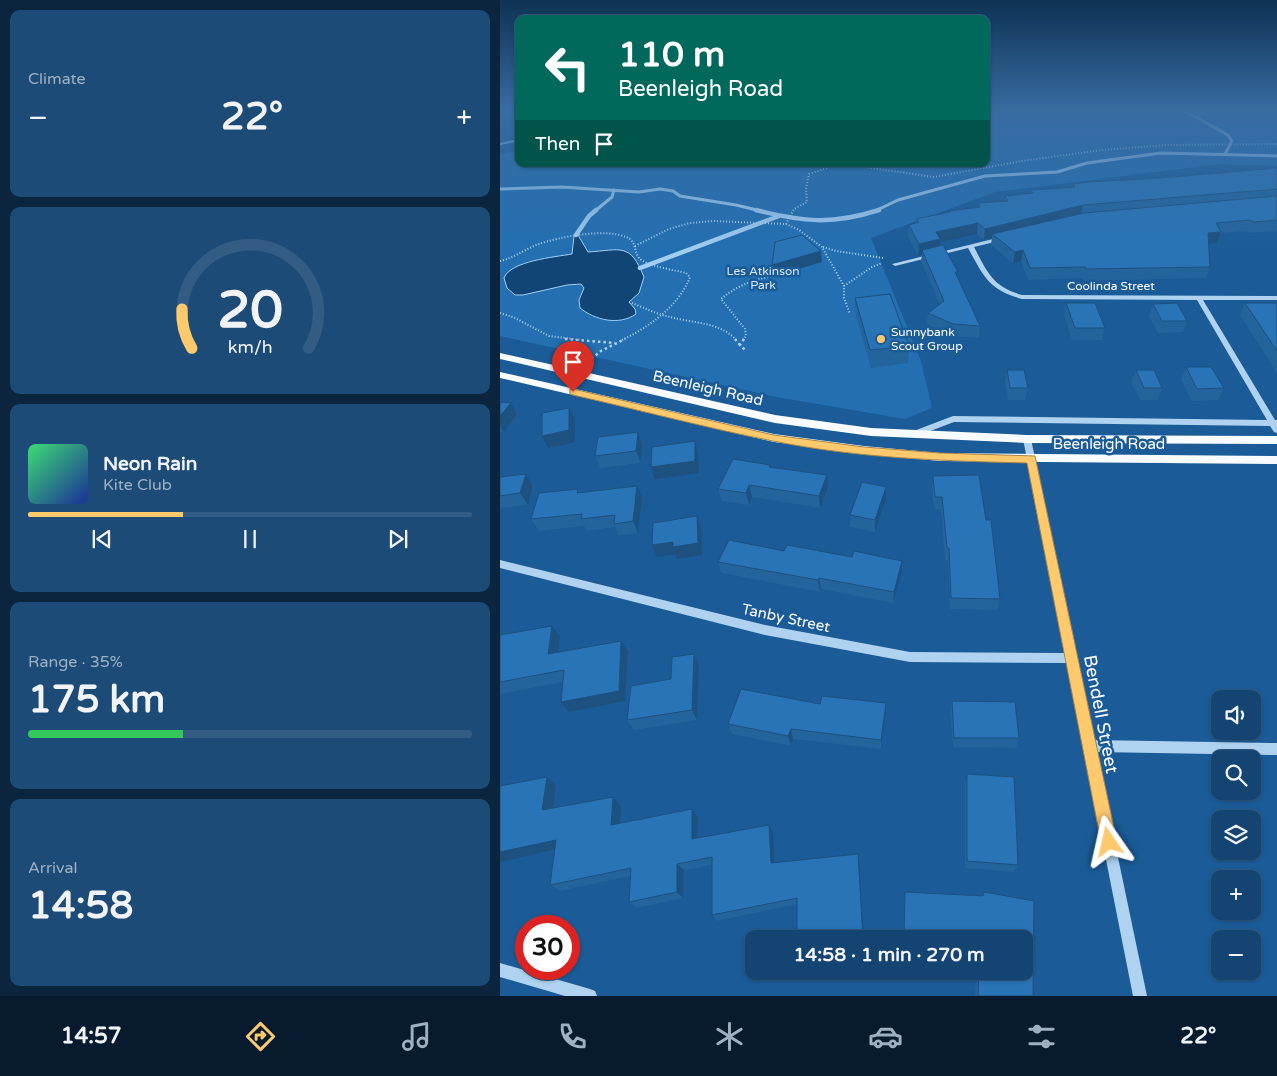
<!DOCTYPE html>
<meta charset="utf-8">
<style>
body{margin:0;font-family:"Varela Round",sans-serif;background:#1d4b77;color:#f1f3f6;height:100vh;display:flex;flex-direction:column;font-size:19px;white-space:nowrap}
*{box-sizing:border-box;margin:0}
p{font-size:16px;color:#9db0c4}
.icon{flex:none;width:28px;height:28px;fill:none;stroke:currentColor;stroke-width:2;stroke-linecap:round;stroke-linejoin:round}
.map{position:relative;flex:1;overflow:hidden}
.panel{display:flex;flex-direction:column;gap:10px;padding:10px;background:#0b253f;width:500px}
.panel>*{flex:none}
.top-card{position:absolute;left:15px;top:15px;width:475px;height:152px;border-radius:10px;box-shadow:0 1px 4px #0004,0 0 0 1px #335c84;background:#00695c;color:#fff;overflow:hidden}
.fabs{position:absolute;left:711px;top:690px;display:grid;gap:10px}
.fabs a{display:grid;place-items:center;width:50px;height:50px;border-radius:10px;background:#144472;box-shadow:0 1px 4px #0004,0 0 0 1px #335c84;font-size:25px}
.speed{position:absolute;left:15px;top:915px;display:flex;gap:10px;font-size:25px;font-weight:700;text-align:center}
.speed>*{display:grid;place-content:center;width:65px;height:65px;border-radius:50%;background:#144472;box-shadow:0 1px 4px #0004,0 0 0 1px #335c84;line-height:1}
.speed .limit{border:8px solid #d22;background:#fff;color:#111}
.pin{position:absolute;display:grid;place-items:center;width:42px;height:42px;color:#fff;margin:-51px -21px;border-radius:50% 50% 50% 0;rotate:-45deg;box-shadow:0 0 5px #0007}
.pin .icon{rotate:45deg}
.me{position:absolute;width:55px;margin:-28px;rotate:349deg;stroke-linejoin:round;filter:drop-shadow(0 0 4px #0008)}
.turn{display:flex;align-items:center;gap:18px;height:105px;padding:0 20px;font-size:22px}
.turn .icon{width:65px;height:65px;stroke-width:2.5}
.turn b{display:block;font-size:35px;line-height:42px}
.then{display:flex;align-items:center;height:48px;padding:0 20px;background:#0003;gap:10px;font-size:19px}
.big{font-size:38px;font-weight:700;line-height:1.1}
.panel .card{flex:1;display:flex;flex-direction:column;justify-content:center;gap:8px;min-width:0;padding:0 18px;border-radius:10px;background:#1d4b77}
.panel .dial{align-items:center;gap:0}
.dial svg{height:130px;overflow:visible;fill:none;stroke:#335c84;stroke-width:7;stroke-linecap:round;text-anchor:middle}
.dial text{fill:#f1f3f6;stroke:none}
.song{display:flex;align-items:center;gap:15px}
.cover{width:60px;height:60px;border-radius:8px;background:linear-gradient(135deg,hsl(140 70% 55%),hsl(230 70% 35%))}
.played{height:5px;border-radius:2px;background:linear-gradient(90deg,#ffc96e 35%,#335c84 35%)}
.keys{display:flex;justify-content:space-around;direction:ltr}
.heat{display:flex;justify-content:space-between;align-items:center;font-size:28px;direction:ltr}
.charge{height:8px;border-radius:4px;background:linear-gradient(90deg,#34c759 35%,#335c84 0)}
.trip{position:absolute;left:245px;top:930px;width:288px;height:50px;border-radius:10px;background:#144472;box-shadow:0 1px 4px #0004,0 0 0 1px #335c84;font-weight:700;line-height:50px;text-align:center}
.tab-bar{display:flex;height:80px;justify-content:space-around;align-items:center;background:#081b2e;color:#9db0c4}
.tab-bar .icon{width:35px;height:35px}
.tab-bar .on{color:#ffc96e}
.tab-bar b{font-size:22px;color:#f1f3f6}
main{display:flex;flex:1;min-height:0}
.map>svg:first-child{display:block}
.green{fill:#236fb1}
.water{fill:#114576;stroke:#a2cef2}
.lines{fill:none;stroke-linecap:round;stroke-linejoin:round}
.stream-far1{stroke:#a2cef2;stroke-width:3}
.stream{stroke:#a2cef2;stroke-width:4.5}
.path-far1{stroke:#afd2f0;stroke-width:2;stroke-dasharray:1 2;stroke-linecap:butt}
.path{stroke:#afd2f0;stroke-width:2.5;stroke-dasharray:2.5 3;stroke-linecap:butt}
.minor{fill:#afd2f0;fill-rule:evenodd}
.major{fill:#f8fbff;fill-rule:evenodd}
.wall{fill:#23649d}
.shaded-wall{fill:#1d517f}
.building{fill:#2974b6;stroke:#1d517f}
.route{fill:#ffc96e;stroke:#a68348}
.poi-dot{fill:#ffc96e;stroke:#1a5b98;stroke-width:2}
.labels{text-anchor:middle;dominant-baseline:central;stroke-width:5;stroke-linejoin:round;paint-order:stroke}
.far-park-label{font-size:12px;fill:#d6eafb;stroke:#1a5b98}
.far-street-label{font-size:12px;fill:#fff;stroke:#1a5b98}
.far-poi-label{font-size:12px;fill:#fff;stroke:#1a5b98;text-anchor:start}
.street-label{font-size:15px;fill:#fff;stroke:#1a5b98}
.near-street-label{font-size:18px;fill:#fff;stroke:#1a5b98}
</style>
<main>
<section class="panel">
<div class="card"><p>Climate</p>
<div class="heat"><a>−</a><b class="big">22°</b><a>+</a></div>
</div>
<div class="card dial"><svg viewBox="0 0 100 80">
<path d="M14 69A42 42 0 1 1 86 69"/>
<path d="M14 69A42 42 0 0 1 8 45" stroke="#ffc96e"/>
<text x="50" y="56" font-size="32" font-weight="700">20</text>
<text x="50" y="72" font-size="11">km/h</text>
</svg></div>
<div class="card">
<div class="song"><i class="cover"></i><div><b>Neon Rain</b><p>Kite Club</p></div></div>
<div class="played"></div>
<div class="keys"><svg class="icon" aria-label="previous" viewBox="0 0 24 24"><path d="M18 5L8 12l10 7zM5 5v14"/></svg><svg class="icon" aria-label="pause" viewBox="0 0 24 24"><path d="M8 5v14M16 5v14"/></svg><svg class="icon" aria-label="next" viewBox="0 0 24 24"><path d="M6 5l10 7-10 7zM19 5v14"/></svg></div>
</div>
<div class="card"><p>Range · 35%</p><b class="big">175 km</b><div class="charge"></div></div>
<div class="card"><p>Arrival</p><b class="big">14:58</b></div>
</section>
<div class="map">
<svg width="777" height="996" viewBox="0 0 777 996">
<rect width="100%" height="100%" fill="#1a5b98"/>
<path class="green" d="M486 111H777V166L719 164 495 192 371 238 421 361 432 408 405 419 276 397 0 336V155L19 149V164H486Z"/>
<path class="water" d="M78 235 88 252C121 250 130 242 144 277L139 293 129 302 135 309 136 314C119 326 95 320 80 308L79 300 84 288 81 284 67 285 23 295H15L7 288 4 278C10 261 55 257 72 254L74 236Z"/>
<g class="lines">
<path class="stream-far1" d="M685 111 728 135 732 141 725 154
M0 189 62 187 139 192 160 189 173 191 180 196 236 205 261 211
M95 211 112 197 114 190
M375 211 398 200 485 176 557 172 587 163 661 153 777 156"/>
<path class="stream" d="M256 210C303 222 332 225 379 210
M76 235 89 216 96 210
M140 268 279 216"/>
<path class="path-far1" d="M344 164 434 177 522 161 602 150 665 145 777 144
M286 224 294 209 307 202 306 189 309 174 339 164
M135 246 169 229 190 223 213 221 286 224 299 230 322 247 344 286V298L350 314
M323 247 336 251 383 258
M0 261C14 258 25 249 39 244 59 237 105 228 126 237 137 241 133 250 139 258 146 266 175 270 186 273L190 277C179 306 149 327 122 340
M344 286 372 267 382 263
M129 302C143 307 156 314 170 317 191 323 221 322 236 340
M0 313 13 317 49 336 81 340
M243 340 246 336 245 329 221 299C239 284 256 279 278 275"/>
<path class="path" d="M65 339 115 343
M235 339 240 345
M244 339 240 345 245 350
M87 362 101 351 125 339"/>
<path class="minor" d="M19 139V141L0 145V143Z
M501 237 504 239 503 240 474 247C487 272 493 287 522 295L777 296V300H703L775 420H777V433L774 432 770 426 454 422 417 436H411L410 434 411 432 453 416 767 420 697 300 522 299C489 290 484 277 468 248L395 266 392 264Z
M527 436 531 439 594 740 777 743V755L596 752 647 996H633L567 663 410 662 265 635 0 568V560L265 625 410 652 565 653 523 439Z
M0 963 90 989 95 991 97 996H65L0 977Z"/>
<path class="major" d="M0 353 275 415 371 428 527 435 777 436V444L527 443 371 436 275 423 0 359Z
M0 372 274 434 364 446 440 453 777 456V464L440 461 364 454 274 442 0 378Z"/>
</g>
<path class="wall" d="M777 168V232L776 231 749 233 746 231 721 233 717 243 708 244 710 267 706 278 584 281 582 278 528 280 521 261 513 263 491 245 492 238 484 240 477 234 440 242V246L457 277 480 326 479 338 452 336 427 324 428 313 440 305 421 261 422 255 418 256 408 236 409 225 416 223V219L449 212 450 211 477 208 478 203 504 201 505 196 530 193 531 190 572 187 573 184 661 178Z
M355 298 409 346 408 363 371 368 356 315Z
M566 303 605 328 602 340H572L564 315Z
M745 303 777 304V373L740 315Z
M653 304 687 321 683 332 658 333 649 316Z
M686 367 724 388 718 400 692 401 681 379Z
M507 370 528 388 525 400H508L505 382Z
M636 370 662 388 657 400H640L631 382Z
M0 402 17 415 3 432H0Z
M142 444 141 463 100 468 95 456Z
M270 465 271 467 327 475 328 487 320 508 252 497 249 505 222 501 218 489Z
M26 474 33 486 28 505 0 508V477Z
M433 476 486 520 500 599 497 610 450 609 448 560H445L441 509H434L432 488Z
M386 487V499L375 532 350 527V515Z
M78 489 80 493 142 498 138 533 119 536 115 527 87 531 84 526 39 531 31 519Z
M284 551 402 561V572L393 603 321 589 320 592 221 573 218 562Z
M0 635 60 637 58 652 121 641 128 651 125 701 69 712 61 702 63 682 0 694Z
M194 654 199 664 197 720 134 730 127 720 171 679Z
M452 701 519 738 516 748 453 747 450 711Z
M320 704 386 713 381 749 293 739 291 746 232 734 228 724Z
M467 774 518 865 514 872 465 868V783Z
M47 777 56 785 53 808 113 797 121 806 119 823 198 817 197 838 273 832 274 863 359 861 364 939H297V904L217 921 212 915V865L184 870 183 898 137 908 129 902 130 876 60 891 50 885 54 850Z
M405 892 482 896 484 892 534 901 533 996H475L476 974 413 971H524V939H403Z"/>
<path class="shaded-wall" d="M583 205 581 216 492 234V238L484 240 485 229Z
M478 223 477 234 440 242 439 251 422 250V255L418 256 419 244 436 232Z
M721 232 717 243 704 244 708 233Z
M523 250 521 261 513 263 515 252Z
M321 251 322 262 274 276 272 265Z
M11 403 17 415 3 432 0 426V416Z
M69 408 75 420V442L48 448 42 436Z
M138 432 142 444 141 463 136 451Z
M195 441 198 453 199 473 155 479 151 467Z
M26 474 33 486 28 505 20 493Z
M327 475 328 487 320 508 319 496Z
M249 485 252 497 249 505 246 493Z
M137 486 142 498 138 533 133 521Z
M386 487V499L375 532V520Z
M197 516 201 528 202 555 177 559 175 554 157 557 152 545Z
M402 561V572L393 603 394 592Z
M319 578 321 589 320 592 318 580Z
M52 626 60 637 56 665 48 654Z
M121 641 128 651 125 701 69 712 61 702Z
M194 654 199 664 197 720 192 710Z
M386 703V713L381 749V740Z
M291 729 293 739 291 746 288 736Z
M47 777 56 785 52 818 42 810Z
M113 797 121 806 119 832 111 825Z
M192 809 198 817 197 846 192 839Z
M269 825 273 832 275 870 271 863Z
M56 840 65 847 0 862V852Z
M358 854 359 861 364 939H363Z
M177 864 184 870 183 898 177 892Z"/>
<path class="building" d="M777 168V189L583 205 485 229 478 223 436 232 440 239 419 244 409 225 419 222 416 219 450 212V211L480 207 478 203 508 201 505 196 533 193 531 190 575 187 573 184 588 182 661 178Z
M777 196V220L754 222 750 220 716 223 721 232 708 233 710 267 586 269 585 267 530 268 523 250 515 252 492 234 584 213Z
M302 235 321 251 272 265 275 242Z
M443 245 458 272H455L480 326 453 324 428 313 444 301 422 250Z
M390 294 409 346 370 350 355 298Z
M566 303H595L605 328H575Z
M677 303 687 321H662L653 304Z
M745 303H776L777 304V351Z
M686 367H711L724 388 697 389Z
M507 370H524L528 388H510Z
M636 370H654L662 388H644Z
M0 402 11 403 0 416Z
M69 408V430L42 436V413Z
M138 432 136 451 95 456 98 437Z
M195 441V461L151 467 152 447Z
M233 459 270 465 269 467 327 475 319 496 249 485 246 493 218 489Z
M26 474 20 493 0 496V477Z
M479 475 486 520H491L500 599 451 598 449 548H447L442 497H435L433 476Z
M362 482 386 487 375 520 350 515Z
M137 486 133 521 114 524 115 515 81 519 82 514 31 519 39 493 78 489 77 493Z
M197 516 198 543 173 547V542L152 545 153 523Z
M229 540 284 551 287 545 352 557 354 551 402 561 394 592 319 578 318 580 218 562Z
M52 626 48 654 121 641 119 691 61 702 64 670 0 682V635Z
M194 654 192 710 127 720 131 686 171 679 172 657Z
M241 689 320 704 322 696 386 703 381 740 291 729 288 736 228 724Z
M452 701 515 702 519 738H454Z
M467 774 514 777 518 865 467 861Z
M47 777 42 810 113 797 111 825 192 809V839L269 825 271 863 358 854 363 939H297V898L212 915V857L177 864V892L129 902 131 868 50 885 56 840 0 852V786Z
M405 892 483 896 484 892 534 901 533 996H478L479 971H524V939H404Z"/>
<linearGradient id="sky" x2="0" y2="1"><stop stop-color="#0e3254"/><stop offset="0.44" stop-color="#386ca2"/><stop offset="1" stop-color="#386ca2" stop-opacity="0"/></linearGradient>
<rect width="777" height="250" fill="url(#sky)"/>
<path class="route" d="M70 389H73L274 435 364 447 440 453 535 456 617 842 615 848 609 851 603 848 601 842 527 463C442 461 356 458 273 441 206 428 140 410 73 395L70 394Z"/>
<circle class="poi-dot" cx="381" cy="339" r="5"/>
<g class="labels">
<g class="far-park-label">
<text x="263" y="271">Les Atkinson<tspan x="263" dy="14">Park</tspan></text>
</g>
<g class="far-street-label">
<text x="611" y="286">Coolinda Street</text>
</g>
<g class="far-poi-label">
<text x="391" y="332">Sunnybank<tspan x="391" dy="14">Scout Group</tspan></text>
</g>
<g class="street-label">
<text transform="translate(208 388) rotate(13)">Beenleigh Road</text>
<text x="609" y="444">Beenleigh Road</text>
<text transform="translate(286 618) rotate(12)">Tanby Street</text>
</g>
<g class="near-street-label">
<text transform="translate(601 714) rotate(79)">Bendell Street</text>
</g>
</g>
</svg>
<div class="fabs">
<a><svg class="icon" aria-label="sound" viewBox="0 0 24 24"><path d="M4 9h4l5-4v14l-5-4H4zM17 9q2 3 0 6"/></svg></a>
<a><svg class="icon" aria-label="search" viewBox="0 0 24 24"><circle cx="10" cy="10" r="6"/><path d="M15 15l6 6"/></svg></a>
<a><svg class="icon" aria-label="layers" viewBox="0 0 24 24"><path d="M12 4l9 5-9 5-9-5zM3 14l9 5 9-5"/></svg></a>
<a>+</a>
<a>−</a>
</div>
<div class="speed"><div class="limit">30</div></div>
<div class="pin" style="left:73px;top:392px;background:#d93025"><svg class="icon" aria-label="arrive" viewBox="0 0 24 24"><path d="M6 21V4h12l-3 4 3 4H6"/></svg></div>
<svg class="me" style="left:609px;top:842px" viewBox="-20 -20 40 40"><path d="M0-17L14 15 0 8-14 15z" fill="#ffc96e" stroke="#fff" stroke-width="4"/></svg>
<div class="trip">14:58 · 1 min · 270 m</div>
<div class="top-card">
<div class="turn"><svg class="icon" aria-label="left" viewBox="0 0 24 24"><path d="M17 20v-9H6M10 6l-5 5 5 5"/></svg><div><b>110 m</b>Beenleigh Road</div></div>
<div class="then">Then<svg class="icon" aria-label="arrive" viewBox="0 0 24 24"><path d="M6 21V4h12l-3 4 3 4H6"/></svg></div>
</div>
</div>
</main>
<nav class="tab-bar">
<b>14:57</b>
<svg class="icon on" aria-label="directions" viewBox="0 0 24 24"><path d="M12 3l9 9-9 9-9-9zM9 14v-3h6M13 9l2 2-2 2"/></svg>
<svg class="icon" aria-label="music" viewBox="0 0 24 24"><path d="M9 18V5l10-2v13"/><circle cx="6" cy="18" r="3"/><circle cx="16" cy="16" r="3"/></svg>
<svg class="icon" aria-label="phone" viewBox="0 0 24 24"><path d="M5 4h4l2 5-3 2q2 4 5 5l2-3 5 2v4C11 20 4 13 5 4z"/></svg>
<svg class="icon" aria-label="climate" viewBox="0 0 24 24"><path d="M12 3v18M4 7l16 10M4 17L20 7"/></svg>
<svg class="icon" aria-label="car" viewBox="0 0 24 24"><path d="M5 17H2v-5l4-1 3-4h7l3 4 3 1v5h-3M9 17h6M6 11h13"/><circle cx="7" cy="17" r="2"/><circle cx="17" cy="17" r="2"/></svg>
<svg class="icon" aria-label="filters" viewBox="0 0 24 24"><path d="M4 7h16M4 17h16"/><circle cx="9" cy="7" r="2"/><circle cx="15" cy="17" r="2"/></svg>
<b>22°</b>
</nav>
